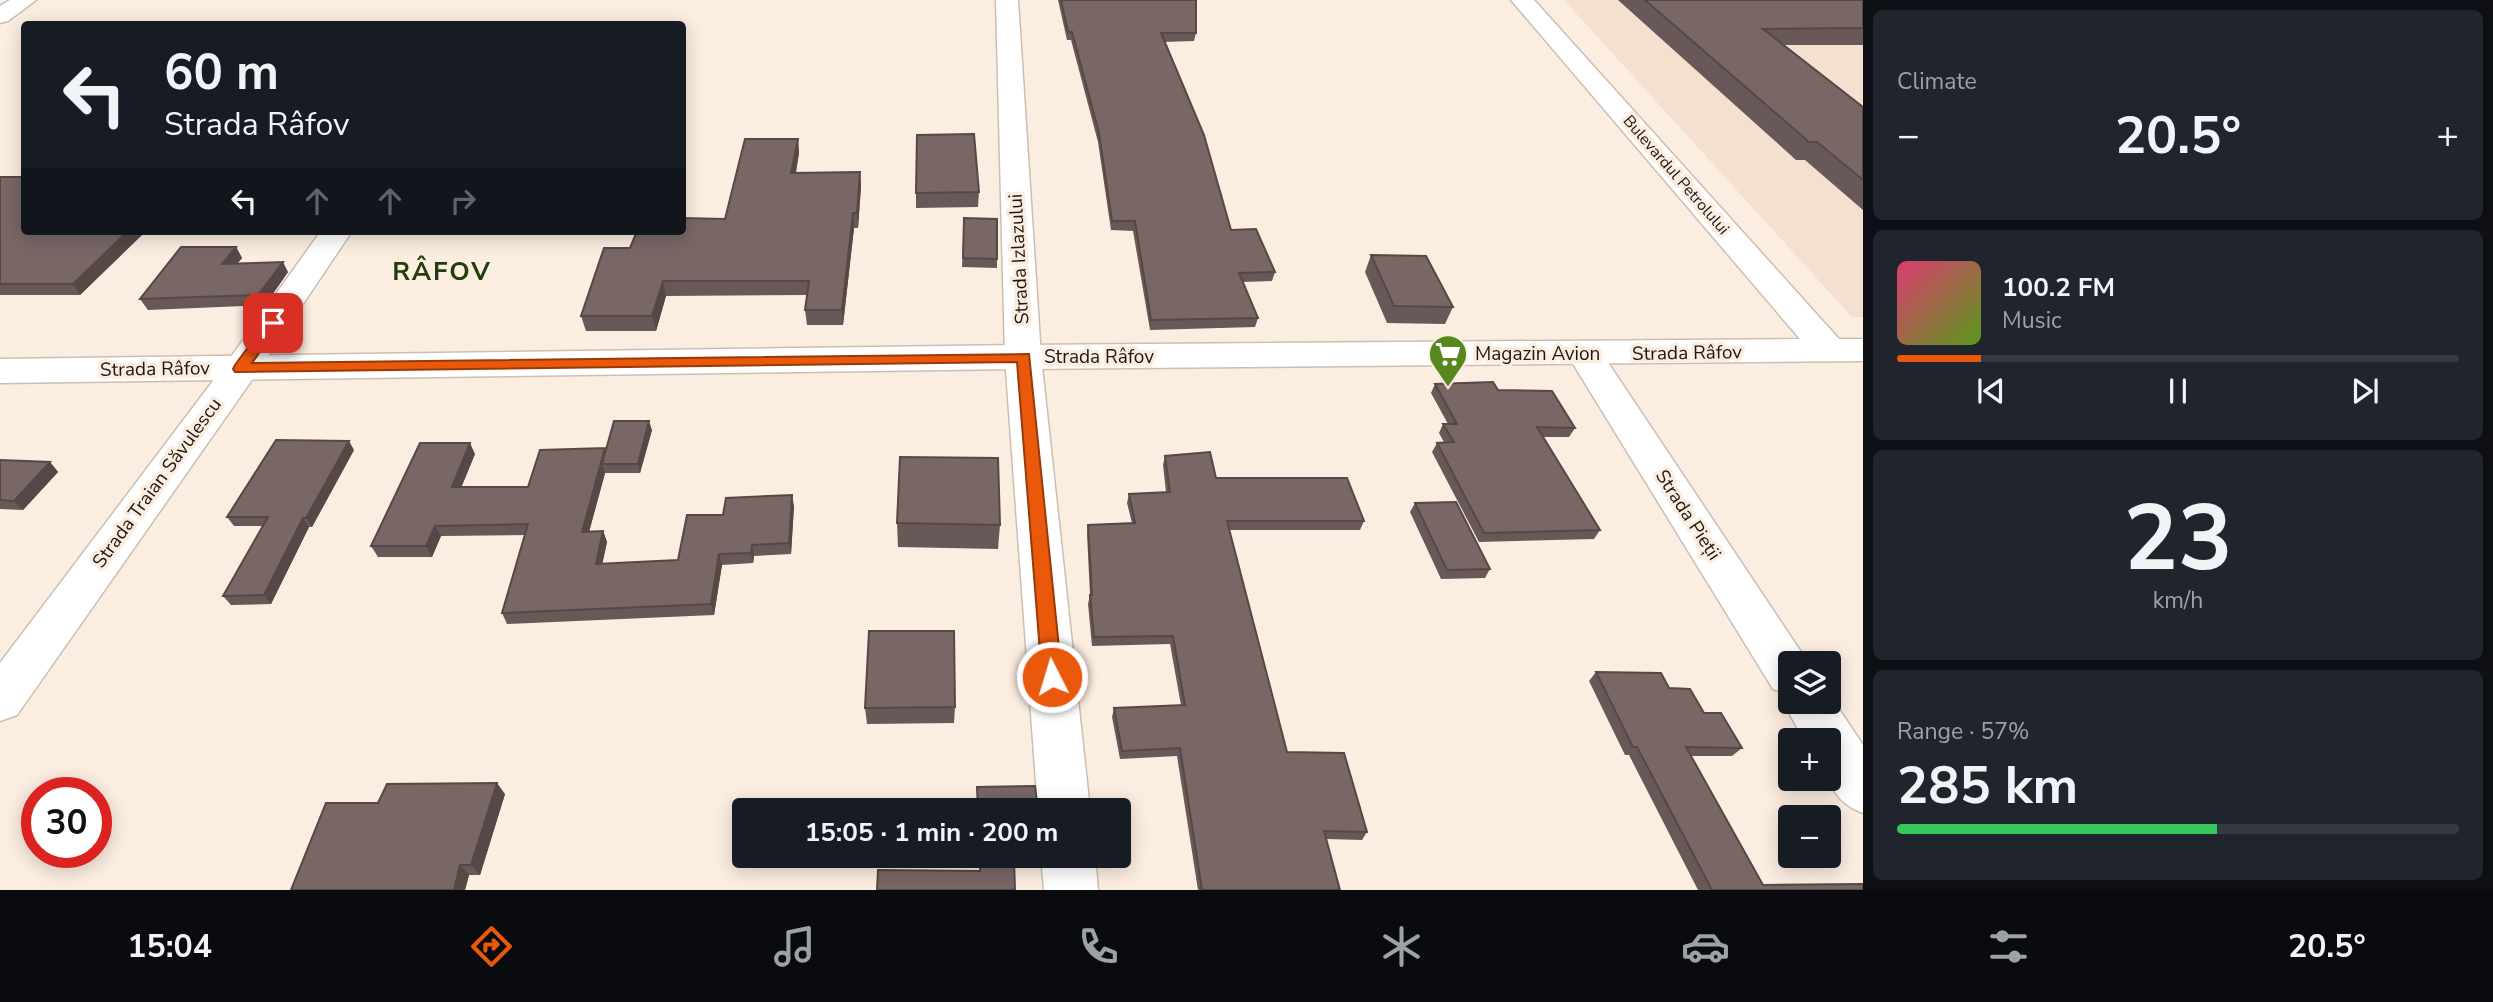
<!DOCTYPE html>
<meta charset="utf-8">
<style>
body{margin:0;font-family:"Nunito Sans",sans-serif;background:#20242c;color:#f1f3f6;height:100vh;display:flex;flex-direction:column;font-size:26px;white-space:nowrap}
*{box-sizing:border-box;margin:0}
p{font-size:23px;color:#9ea1a6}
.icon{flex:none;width:38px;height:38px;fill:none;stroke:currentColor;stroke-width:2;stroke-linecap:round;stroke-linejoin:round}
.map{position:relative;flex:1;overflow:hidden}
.drawer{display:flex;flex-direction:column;gap:10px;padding:10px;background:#0d0f14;width:630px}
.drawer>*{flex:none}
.guide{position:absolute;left:21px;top:21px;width:665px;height:214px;border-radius:7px;box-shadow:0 4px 18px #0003;background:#171b24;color:#f1f3f6;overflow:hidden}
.controls{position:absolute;left:1778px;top:651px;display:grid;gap:14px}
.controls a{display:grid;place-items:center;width:63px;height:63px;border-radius:7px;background:#171b24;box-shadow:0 4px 18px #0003;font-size:35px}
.speed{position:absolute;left:21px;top:777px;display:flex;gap:14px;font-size:35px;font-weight:700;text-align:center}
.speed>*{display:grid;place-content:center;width:91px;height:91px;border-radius:50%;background:#171b24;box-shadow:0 4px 18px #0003;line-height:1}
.speed .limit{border:10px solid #d22;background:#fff;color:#111}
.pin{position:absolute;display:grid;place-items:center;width:60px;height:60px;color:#fff;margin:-30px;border-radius:14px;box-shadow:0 4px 10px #0006}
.me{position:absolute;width:77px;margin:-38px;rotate:355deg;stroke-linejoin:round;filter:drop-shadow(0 0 5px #0008)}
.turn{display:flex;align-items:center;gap:24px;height:147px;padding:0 28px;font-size:32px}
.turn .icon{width:91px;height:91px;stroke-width:2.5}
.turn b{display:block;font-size:49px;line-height:60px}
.lanes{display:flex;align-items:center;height:66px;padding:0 28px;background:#0003;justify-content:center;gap:35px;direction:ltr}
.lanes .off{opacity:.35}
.big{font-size:52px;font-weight:700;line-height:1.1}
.drawer .widget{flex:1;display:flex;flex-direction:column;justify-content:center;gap:10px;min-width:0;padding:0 24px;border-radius:10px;background:#20242c}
.drawer .dial{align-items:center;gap:0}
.dial b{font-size:91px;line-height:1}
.song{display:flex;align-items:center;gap:21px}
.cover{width:84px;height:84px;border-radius:10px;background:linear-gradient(135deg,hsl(340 70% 55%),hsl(90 70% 35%))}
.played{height:7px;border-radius:4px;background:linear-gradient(90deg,#ea580c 15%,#363941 15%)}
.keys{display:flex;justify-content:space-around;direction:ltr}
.heat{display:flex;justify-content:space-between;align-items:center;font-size:38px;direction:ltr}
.charge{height:10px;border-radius:5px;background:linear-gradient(90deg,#34c759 57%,#363941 0)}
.trip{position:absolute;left:732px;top:798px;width:399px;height:70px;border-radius:7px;background:#171b24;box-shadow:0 4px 18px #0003;font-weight:700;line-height:70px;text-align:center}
.tab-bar{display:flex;height:112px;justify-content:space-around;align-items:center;background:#090b0e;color:#9ea1a6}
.tab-bar .icon{width:49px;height:49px}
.tab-bar .on{color:#ea580c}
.tab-bar b{font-size:32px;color:#f1f3f6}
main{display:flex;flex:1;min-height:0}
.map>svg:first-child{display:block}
.built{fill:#f5e0cf}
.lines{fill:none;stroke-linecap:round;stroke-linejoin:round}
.street-casing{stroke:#ccbeb2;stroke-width:3}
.secondary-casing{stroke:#ccbeb2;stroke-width:3}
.street{fill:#fff;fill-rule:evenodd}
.secondary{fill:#fff;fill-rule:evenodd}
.wall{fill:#685958}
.shaded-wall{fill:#554847}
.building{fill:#796766;stroke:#554847;stroke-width:2}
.route{fill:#ea580c;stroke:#983908;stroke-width:2}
.labels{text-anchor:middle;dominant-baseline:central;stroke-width:7;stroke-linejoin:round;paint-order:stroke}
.far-street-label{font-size:16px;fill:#1d1814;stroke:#fcede1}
.street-label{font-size:19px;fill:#1d1814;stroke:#fcede1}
.poi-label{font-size:19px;fill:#1d1814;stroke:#fcede1;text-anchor:start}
.district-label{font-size:26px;font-weight:bold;letter-spacing:2px;fill:#243c0a;stroke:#fcede1}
</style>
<main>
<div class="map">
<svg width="1863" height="890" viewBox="0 0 1863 890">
<rect width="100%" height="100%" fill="#fcede1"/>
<path class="built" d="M1564 0H1863V317H1852Z"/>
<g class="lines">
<g class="street-casing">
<path id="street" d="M10 0H36L8 21 0 23V6Z
M996 0H1018L1041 357 1090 810H1038L1005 357Z
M321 231H352L254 377 17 715 0 721V663L228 361Z
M1585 342 1597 346 1807 661 1808 663H1790V702H1829V694L1863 745V813C1825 798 1829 775 1829 740H1804L1783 702 1787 694 1773 689 1567 354 1573 346Z
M1041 856H1095L1098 890H1044Z"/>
</g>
<g class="secondary-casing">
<path id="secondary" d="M1511 0H1534L1839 339H1863V361L1023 369 0 383V359L1023 345 1800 339Z"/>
</g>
<use href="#street" class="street"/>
<use href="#secondary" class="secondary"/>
</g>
<path class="wall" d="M1058 0H1196V33L1194 41 1164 42 1231 230 1275 272 1272 281 1243 282 1258 318 1255 327 1150 330 1133 231 1111 230 1098 142 1071 40H1067Z
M1618 0H1863V45H1784L1863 107V210L1805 160H1796Z
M798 139 799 153 796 173 860 172 861 186 858 228H854L843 325H807L805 310 807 295 666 296 656 331H586L581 316 630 248 725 219Z
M0 177 24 231H146L80 295H0Z
M979 192 978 207 916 208V193Z
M964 218 997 259V268L962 267Z
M236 247 242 258 237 263 288 272 265 305 148 310 140 299Z
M1371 255 1453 307 1445 324 1387 323 1365 272Z
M1435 384 1498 390 1575 428 1569 437H1542L1600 530 1594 539 1479 542 1432 452 1437 443 1444 442 1439 433 1443 424H1448L1431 393Z
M652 430 640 473H605L589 532 603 531 607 542 602 564 678 560 723 515 794 506 791 554 754 556 753 563 722 565 714 615 507 624 502 613 525 535 441 536 432 557H378L371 546 475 454 461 487H528L605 448 606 451Z
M354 450 312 527H309L271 604 231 605 223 596 263 526H234L227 517Z
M1165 456 1216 478 1364 521 1360 530H1229L1287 752 1367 832 1362 840 1326 839 1340 890H1198L1177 756 1120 759 1112 717 1114 708 1181 705 1170 644 1092 646 1088 604 1090 595 1087 534 1088 525 1132 523 1127 503 1129 494 1166 492 1163 465Z
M0 460 50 462 58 472 23 510 0 509Z
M1415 503 1490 569 1485 578 1441 579 1410 512Z
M897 523 1000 525 998 549 898 547Z
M1596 672 1669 688 1704 713 1742 748 1732 756H1691L1763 885 1863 890H1698L1629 755H1625L1589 681Z
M955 707 954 723 867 724 865 708Z
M505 794 480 875H469L465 890H291L378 803Z
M979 856H1040L1041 859 1039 867H1014L979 871Z"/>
<path class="shaded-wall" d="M798 139 799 153 793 187 791 173Z
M860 172 861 186 858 228 857 213Z
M853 213 854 228 843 325 842 310Z
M128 231H146L80 295 73 284Z
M236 247 242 258 229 274 222 264Z
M283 262 288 272 265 305 258 295Z
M663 281 666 296 656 331 652 316Z
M649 421 652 430 640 473 638 464Z
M349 441 354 450 312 527 306 518Z
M470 443 475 454 457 498 452 487Z
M605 448 608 459 602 464 605 473 586 543 582 532Z
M50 462 58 472 23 510 14 501Z
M792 495 794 506 791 554 789 543Z
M303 518 309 527 271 604 264 595Z
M435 526 441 536 432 557 426 546Z
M603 531 607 542 600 575 596 564Z
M752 545 754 556 753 563 751 553Z
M719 554 722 565 714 615 711 604Z
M497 783 505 794 480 875 471 865Z
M460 865 469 875 465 890H454Z"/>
<path class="building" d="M1061 0H1196V33H1161L1204 135 1231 230 1256 229 1275 272 1239 273 1258 318 1151 320 1135 221H1112L1099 133 1072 32H1068Z
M1645 0H1863V28L1763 29 1863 107V180L1817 142H1809Z
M974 134 979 192 916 193 917 135Z
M745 139H798L791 173 860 172 857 213H853L842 310H805L809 281H663L652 316H581L604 248H630L637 231H682V218L725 219Z
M0 177H24V231H128L73 284H0Z
M964 218 997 219V259L963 258Z
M181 247H236L222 264 283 262 258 295 140 299Z
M1371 255 1426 256 1453 307 1394 306Z
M1493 382 1498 390 1552 391 1575 428 1537 427 1600 530 1484 533 1437 443 1454 442 1443 424H1457L1435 384Z
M614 421H649L638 464H602Z
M276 440 349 441 306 518H303L264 595 223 596 268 517H227Z
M420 443H470L452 487H528L540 450 605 448 582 532 603 531 596 564 678 560 687 515H723L726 498 792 495 789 543 752 545 751 553 719 554 711 604 502 613 528 524 435 526 426 546H371Z
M1210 452 1216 478H1347L1364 521H1227L1287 752 1344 753 1367 832 1324 831 1340 890H1202L1180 748 1122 751 1114 708 1185 705 1173 636 1094 637 1090 595H1092L1088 525 1135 523 1129 494 1170 492 1165 456Z
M900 457 998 458 1000 525 897 523Z
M0 460 50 462 14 501 0 500Z
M1456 502 1490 569 1447 570 1415 503Z
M869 631H954L955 707 865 708Z
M1596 672 1661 673 1669 688 1690 689 1704 713H1721L1742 748 1686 747 1763 885 1863 884V890H1712L1637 747H1633Z
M497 783 471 865H460L454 890H291L326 803H378L387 784Z
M1035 786 1037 802 1040 805 1041 810H978L977 787Z
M980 856H1040L1041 859 1014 860 1015 890H877L878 870 980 871Z"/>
<path class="route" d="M273 318 280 323 252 363 1029 354 1062 677 1059 683 1052 686 1045 683 1042 677 1017 362 235 372 233 369 235 365 268 320Z"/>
<defs>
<g id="supermarket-pin" transform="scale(2.0125)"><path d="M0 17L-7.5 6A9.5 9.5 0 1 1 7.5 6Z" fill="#56881e" stroke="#fcede1"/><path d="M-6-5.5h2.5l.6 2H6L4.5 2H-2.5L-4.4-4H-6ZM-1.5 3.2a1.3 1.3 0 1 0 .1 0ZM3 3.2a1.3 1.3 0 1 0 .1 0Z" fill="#fff"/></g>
</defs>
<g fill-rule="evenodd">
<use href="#supermarket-pin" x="1448" y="354"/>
</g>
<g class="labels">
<g class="far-street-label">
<text transform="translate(1676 175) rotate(49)">Bulevardul Petrolului</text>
</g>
<g class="street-label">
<text transform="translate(1019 259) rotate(-93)">Strada Izlazului</text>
<text transform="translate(1687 353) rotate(-1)">Strada Râfov</text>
<text x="1099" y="357">Strada Râfov</text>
<text transform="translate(155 369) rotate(-1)">Strada Râfov</text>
<text transform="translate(157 483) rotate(-54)">Strada Traian Săvulescu</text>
<text transform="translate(1688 515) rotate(57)">Strada Pieții</text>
</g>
<g class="poi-label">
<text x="1475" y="354">Magazin Avion</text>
</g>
<g class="district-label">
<text x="442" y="271">RÂFOV</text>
</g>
</g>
</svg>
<div class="controls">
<a><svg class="icon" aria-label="layers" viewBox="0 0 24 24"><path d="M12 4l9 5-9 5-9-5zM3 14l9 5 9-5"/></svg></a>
<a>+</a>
<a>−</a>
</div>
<div class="speed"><div class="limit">30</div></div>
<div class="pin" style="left:273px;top:323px;background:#d93025"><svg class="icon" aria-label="arrive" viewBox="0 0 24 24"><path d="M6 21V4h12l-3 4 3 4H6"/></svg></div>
<svg class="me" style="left:1052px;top:677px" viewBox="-20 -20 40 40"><circle r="17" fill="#ea580c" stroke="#fff" stroke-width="3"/><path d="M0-11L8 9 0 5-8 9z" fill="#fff"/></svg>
<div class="trip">15:05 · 1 min · 200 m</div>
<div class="guide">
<div class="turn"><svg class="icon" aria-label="left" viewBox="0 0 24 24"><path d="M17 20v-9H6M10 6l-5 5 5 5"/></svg><div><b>60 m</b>Strada Râfov</div></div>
<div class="lanes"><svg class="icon" aria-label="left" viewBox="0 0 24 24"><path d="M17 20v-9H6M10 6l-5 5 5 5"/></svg><svg class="icon off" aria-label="ahead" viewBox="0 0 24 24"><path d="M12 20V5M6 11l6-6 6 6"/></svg><svg class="icon off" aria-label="ahead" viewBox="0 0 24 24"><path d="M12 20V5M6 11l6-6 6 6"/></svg><svg class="icon off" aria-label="right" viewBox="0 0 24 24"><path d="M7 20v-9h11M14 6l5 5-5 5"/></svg></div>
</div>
</div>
<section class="drawer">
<div class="widget"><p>Climate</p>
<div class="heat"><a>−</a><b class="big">20.5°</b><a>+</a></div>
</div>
<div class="widget">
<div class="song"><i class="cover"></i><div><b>100.2 FM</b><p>Music</p></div></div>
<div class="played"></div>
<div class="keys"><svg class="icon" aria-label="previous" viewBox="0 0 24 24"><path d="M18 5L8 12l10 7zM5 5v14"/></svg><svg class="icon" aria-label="pause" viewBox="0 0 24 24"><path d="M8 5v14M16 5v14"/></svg><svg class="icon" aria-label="next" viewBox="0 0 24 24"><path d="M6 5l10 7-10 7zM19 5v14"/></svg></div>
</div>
<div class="widget dial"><b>23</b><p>km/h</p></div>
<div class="widget"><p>Range · 57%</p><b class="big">285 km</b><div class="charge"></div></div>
</section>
</main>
<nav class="tab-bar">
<b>15:04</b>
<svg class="icon on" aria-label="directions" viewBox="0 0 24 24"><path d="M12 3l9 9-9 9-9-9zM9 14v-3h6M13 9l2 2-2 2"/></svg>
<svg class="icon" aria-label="music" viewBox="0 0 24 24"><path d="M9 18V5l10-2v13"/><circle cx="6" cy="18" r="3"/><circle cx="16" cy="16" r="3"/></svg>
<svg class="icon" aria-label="phone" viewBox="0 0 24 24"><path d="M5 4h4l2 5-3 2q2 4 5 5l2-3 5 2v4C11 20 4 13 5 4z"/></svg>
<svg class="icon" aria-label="climate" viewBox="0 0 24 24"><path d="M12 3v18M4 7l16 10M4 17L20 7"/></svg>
<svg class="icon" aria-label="car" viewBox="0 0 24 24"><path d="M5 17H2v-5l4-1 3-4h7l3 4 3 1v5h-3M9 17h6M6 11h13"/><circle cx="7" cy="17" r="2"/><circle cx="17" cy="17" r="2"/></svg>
<svg class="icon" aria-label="filters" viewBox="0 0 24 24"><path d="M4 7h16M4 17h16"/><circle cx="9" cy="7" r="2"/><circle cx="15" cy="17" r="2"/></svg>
<b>20.5°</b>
</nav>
